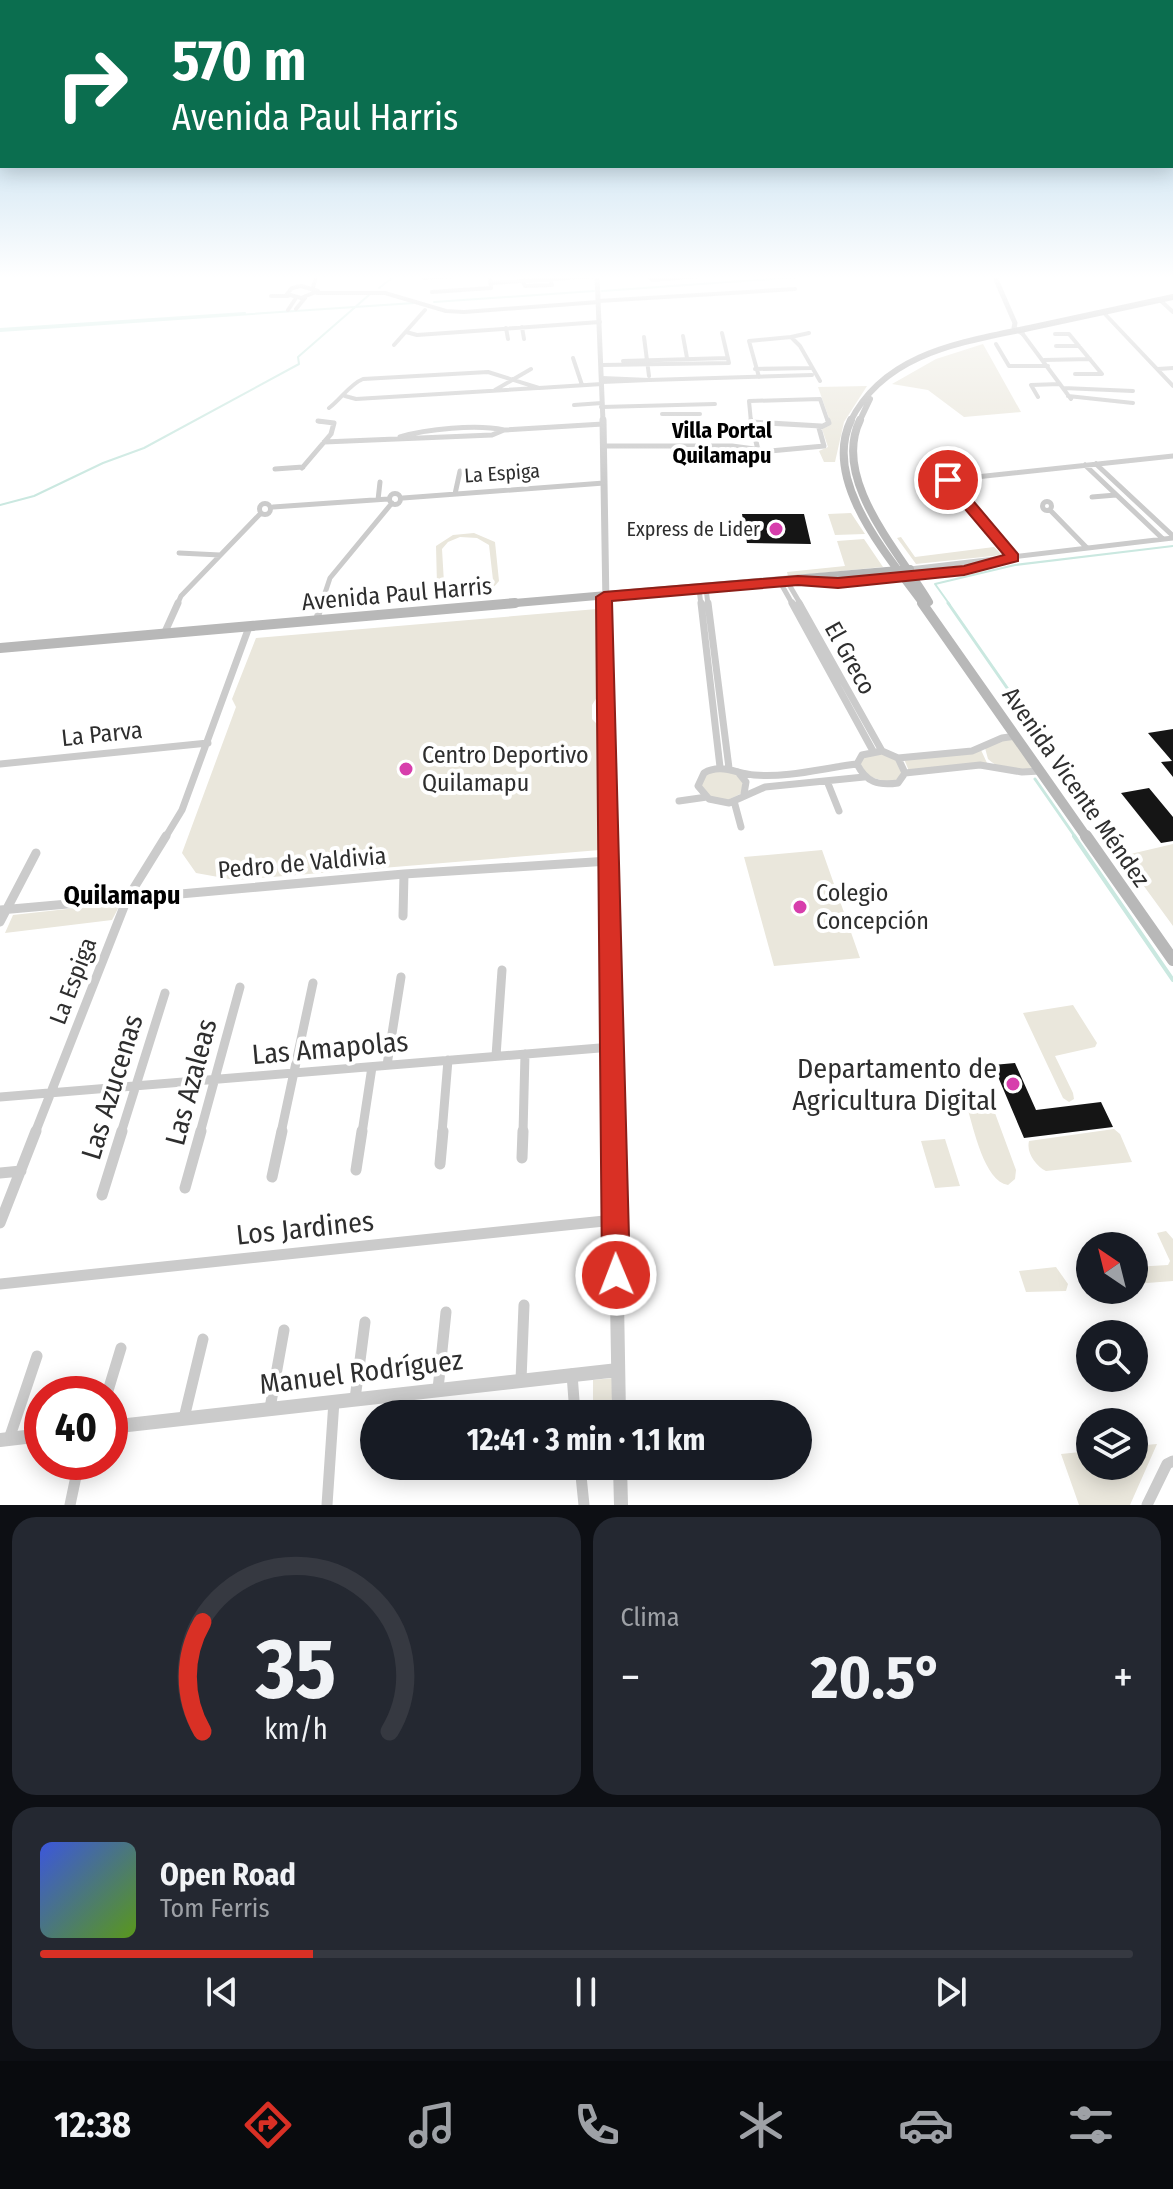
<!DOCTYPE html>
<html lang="es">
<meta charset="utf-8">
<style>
body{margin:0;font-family:"Fira Sans Condensed",sans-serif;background:#242831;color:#f1f3f6;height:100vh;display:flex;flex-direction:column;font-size:30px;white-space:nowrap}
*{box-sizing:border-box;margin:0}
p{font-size:26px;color:#9ea1a6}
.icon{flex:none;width:44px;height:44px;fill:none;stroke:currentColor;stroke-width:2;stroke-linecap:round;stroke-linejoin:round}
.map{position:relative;height:1505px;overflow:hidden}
.drawer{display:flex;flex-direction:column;gap:12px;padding:12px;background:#0d0f14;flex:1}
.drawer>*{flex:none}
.banner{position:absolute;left:0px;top:0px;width:1174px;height:168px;box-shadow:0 4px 20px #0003;background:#0b6e4f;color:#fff;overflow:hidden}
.needle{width:52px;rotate:325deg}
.fabs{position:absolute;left:1076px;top:1232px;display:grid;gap:16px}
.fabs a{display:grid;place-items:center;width:72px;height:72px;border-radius:50%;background:#171b24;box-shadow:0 4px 20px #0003;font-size:40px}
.speed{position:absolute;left:24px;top:1376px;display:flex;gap:16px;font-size:40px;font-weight:700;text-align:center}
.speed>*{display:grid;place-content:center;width:104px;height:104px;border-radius:50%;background:#171b24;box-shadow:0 4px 20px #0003;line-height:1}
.speed .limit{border:12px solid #d22;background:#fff;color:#111}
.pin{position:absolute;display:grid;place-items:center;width:68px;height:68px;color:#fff;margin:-34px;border:4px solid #fff;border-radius:50%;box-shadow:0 2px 8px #0007}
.me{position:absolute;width:88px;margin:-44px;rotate:359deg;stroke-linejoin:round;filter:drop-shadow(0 0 6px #0008)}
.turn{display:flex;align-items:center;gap:28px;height:168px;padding:0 40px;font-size:36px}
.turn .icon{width:104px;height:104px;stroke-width:2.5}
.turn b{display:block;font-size:56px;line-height:68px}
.big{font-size:60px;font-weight:700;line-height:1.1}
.drawer .tile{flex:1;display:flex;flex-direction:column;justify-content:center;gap:12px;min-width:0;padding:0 28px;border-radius:24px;background:#242831}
.drawer .dial{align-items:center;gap:0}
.dial svg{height:208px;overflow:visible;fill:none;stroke:#363941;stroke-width:7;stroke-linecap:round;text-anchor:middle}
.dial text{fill:#f1f3f6;stroke:none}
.song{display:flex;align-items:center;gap:24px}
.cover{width:96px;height:96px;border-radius:12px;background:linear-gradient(135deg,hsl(230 70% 55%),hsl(90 70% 35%))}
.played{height:8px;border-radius:4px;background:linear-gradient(90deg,#d93025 25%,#363941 25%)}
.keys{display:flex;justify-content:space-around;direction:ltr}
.heat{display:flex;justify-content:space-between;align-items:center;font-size:44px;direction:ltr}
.drawer .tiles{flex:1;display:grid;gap:12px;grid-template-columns:1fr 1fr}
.tile:last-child{grid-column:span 2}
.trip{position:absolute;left:360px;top:1400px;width:452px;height:80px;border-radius:40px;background:#171b24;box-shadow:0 4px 20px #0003;font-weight:700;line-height:80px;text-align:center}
.tabs{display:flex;height:128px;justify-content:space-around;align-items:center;background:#090b0e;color:#9ea1a6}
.tabs .icon{width:56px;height:56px}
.tabs .on{color:#d93025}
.tabs b{font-size:36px;color:#f1f3f6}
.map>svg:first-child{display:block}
.green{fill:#eae7dc;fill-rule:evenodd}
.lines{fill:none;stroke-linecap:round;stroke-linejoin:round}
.stream-far2{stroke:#cae8e0;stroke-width:2}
.stream-far1{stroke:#cae8e0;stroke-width:3}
.stream{stroke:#cae8e0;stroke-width:4}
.building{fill:#151515}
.minor-far4{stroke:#cbcbcb;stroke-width:4}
.minor-far3{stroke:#cbcbcb;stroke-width:5}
.minor-far2{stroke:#cbcbcb;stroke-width:7}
.minor-far1{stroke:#cbcbcb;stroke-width:9}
.minor{stroke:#cbcbcb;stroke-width:11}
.tertiary-far4{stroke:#cbcbcb;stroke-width:5}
.tertiary-far3{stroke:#cbcbcb;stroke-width:7}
.tertiary-far2{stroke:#cbcbcb;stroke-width:9}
.tertiary-far1{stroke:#cbcbcb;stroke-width:11}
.tertiary{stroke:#cbcbcb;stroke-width:14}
.secondary-far3{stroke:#b8b8b8;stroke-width:6}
.secondary-far2{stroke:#b8b8b8;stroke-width:8}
.secondary-far1{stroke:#b8b8b8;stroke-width:10}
.secondary{stroke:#b8b8b8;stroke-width:12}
.route{fill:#d93025;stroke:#8d1f18;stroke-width:2}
.poi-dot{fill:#d73eac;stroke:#fff;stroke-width:3}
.labels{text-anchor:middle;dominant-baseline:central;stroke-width:8;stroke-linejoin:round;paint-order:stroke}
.far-street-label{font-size:20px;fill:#2e2e2e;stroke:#fff}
.far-poi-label{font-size:20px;fill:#2e2e2e;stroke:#fff;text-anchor:end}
.far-neighbourhood-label{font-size:22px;font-weight:bold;fill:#000;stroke:#fff}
.street-label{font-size:24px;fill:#2e2e2e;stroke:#fff}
.poi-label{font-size:24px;fill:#2e2e2e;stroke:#fff;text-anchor:start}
.neighbourhood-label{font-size:26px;font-weight:bold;fill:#000;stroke:#fff}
.near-street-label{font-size:28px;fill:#2e2e2e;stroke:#fff}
.near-poi-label{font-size:28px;fill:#2e2e2e;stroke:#fff;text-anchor:end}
</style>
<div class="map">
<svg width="1173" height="1505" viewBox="0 0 1173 1505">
<rect width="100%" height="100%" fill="#fff"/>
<path class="green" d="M983 344 1021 412 964 417 928 390 892 384 936 359Z
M867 386 844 422 835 462H824L819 451 828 447 822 429 831 424 818 387Z
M851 513 865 534 835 535 828 514Z
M474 533 495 542 499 581C485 600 453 603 437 585L436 546 453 535ZM460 537 477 538 489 545 493 580C481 595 458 596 444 583L442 549 448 542Z
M901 537 915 557 994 547 1002 555 916 564 897 538Z
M864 539 883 567 788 576 787 572 845 566 837 541Z
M597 609 599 694 592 705V719L599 726 600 850 235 880 196 873 182 853 236 707 232 699 256 638Z
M1015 737 1037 769C1020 773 1001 771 988 759L985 748 991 743Z
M981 750 987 763 909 771 904 759Z
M878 752 895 757 903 776 890 783 865 775 860 763 863 757Z
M730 770 743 780 742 793 728 800 710 797 701 785 706 773Z
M1173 844V926L1122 856Z
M822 850 860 958 774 966 744 857Z
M121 903 112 920 5 933 13 915Z
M1073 1005 1097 1043 1095 1047 1055 1056 1073 1093 1074 1099 1069 1102 1063 1098 1023 1013Z
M992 1105 1016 1170 1015 1179 1008 1185C984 1181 974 1129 967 1107Z
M1114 1129 1120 1134 1132 1162 1046 1171C1036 1166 1026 1153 1029 1141Z
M945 1139 960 1186 935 1188 921 1141Z
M1166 1231 1173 1239V1281L1134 1284V1267L1168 1265 1170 1261 1157 1233Z
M1056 1267 1068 1284 1066 1291 1026 1292 1019 1271Z
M613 1378 611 1414H593V1380Z
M1157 1444 1130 1505H1079L1061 1454 1090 1451V1466H1134V1446Z"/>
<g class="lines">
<path class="stream-far2" d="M379 288 396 275
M602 291 828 275
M434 302 594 291
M0 329 245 313
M0 331 414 303
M0 505 34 496 103 463 144 448 299 364 298 357 369 295
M950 605 935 584 1015 565 1173 546"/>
<path class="stream-far1" d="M948 603 1042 738
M1035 779 1076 838"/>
<path class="stream" d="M1074 836 1173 980"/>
</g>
<path class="building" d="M742 514H804L811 544 747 543Z
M1173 729V777L1161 762 1172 761 1148 733Z
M1149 788 1173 817V841L1161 843 1121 793Z
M1015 1063 1036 1110 1101 1102 1113 1127 1024 1138 993 1065Z"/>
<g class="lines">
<path class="minor-far4" d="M420 275 425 278 468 275
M645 275 653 280 712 275
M523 281 525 286 552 285 550 279
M492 283 597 276
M301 286 318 291 301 298 287 294 292 288Z
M313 287 317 275
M432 292 491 288 490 275
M317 293H385L446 311 464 312 599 302
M271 296H288
M1160 300 1173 312
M598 301 795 289
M296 309 305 298
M288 310 296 298
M1103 312 1173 386
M522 327 524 339
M506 328 508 339
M406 332 417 335 600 322
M1022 333 1071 399
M1055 334H1069L1102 374H1075
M683 336 687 358
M644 337 649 376
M791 337 809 333
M996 344 1009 366H1048
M394 345 425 310
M1056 346H1079
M573 358 582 385
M1044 360 1090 359
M623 361 728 358
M602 365 729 363 722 333
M755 369 811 368
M1158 369 1173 368
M759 377 749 341 791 337 800 346 820 381
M602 378 649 380 602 382
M649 380 812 375
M1063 388 1133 391
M495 390 531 369
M345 396 356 399 537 388
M1068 396 1133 403
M1038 397 1031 385 1060 384
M749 401 751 422
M749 401 820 399 828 422
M574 405 602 403
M601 407 715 404
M329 408C341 399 350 384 363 379L488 372 539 388 602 384
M662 414H700
M318 421 322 422"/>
<path class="minor-far3" d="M751 420 758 450
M751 422 821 426
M400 437C426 429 477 424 504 430
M324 442 492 435 504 430 603 424
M603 446H732L770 451 824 446 819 428 829 423 828 420
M676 446 677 459 703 457 702 446
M1096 464 1173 536
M1085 465 1163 539
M302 468 331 434 334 423 318 421
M275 469 303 467
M948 480 1173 456
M948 480 1013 557
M389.5 499a5.5 5.5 0 1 1 11 0a5.5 5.5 0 1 1-11 0Z
M455 494 460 471
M1092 497 1116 495
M403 498 604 483
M378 500 380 482
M1042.5 506a4.5 4.5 0 1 1 9 0a4.5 4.5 0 1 1-9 0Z
M259.5 509a5.5 5.5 0 1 1 11 0a5.5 5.5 0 1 1-11 0Z
M273 507 388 499
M1050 510 1087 548
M179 553 220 555
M910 569 1173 538
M914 575 964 570 979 565
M787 581 801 605
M780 582 793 605
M706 588 708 605
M699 589 701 605
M177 605 181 596 261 513
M321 605 330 578 392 503"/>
<path class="minor-far2" d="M701 603 720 767
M708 603 729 768
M792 603 873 751
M799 603 882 751
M316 621 322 603
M164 634 178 603
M898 758 972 751 1002 738 1016 736
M0 764 208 743
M857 764C866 782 878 786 898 783L905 773 980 765 1022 772 1040 771
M738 772 746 782 744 794
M864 777 765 787 729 803 709 799 698 786 704 773C721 763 737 774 754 775 788 778 823 768 857 764L862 755 882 751 898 758 905 773
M827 781 839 811
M679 801 707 797
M734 801 741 827
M165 838 182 810 249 627"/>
<path class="minor-far1" d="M0 910 404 874 609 861
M403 916 404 874
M0 922 36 853
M496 1056 502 970
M387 1065 401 977
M0 1097 612 1047
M35 1133 127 899 166 836
M121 1133 165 993
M200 1133 240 987
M281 1133 313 983
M362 1133 372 1067
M442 1133 448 1060
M523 1133 525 1054"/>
<path class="minor" d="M522 1158 523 1131
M440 1164 443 1131
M356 1170 362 1131
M0 1173 21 1171
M272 1177 282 1131
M185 1188 201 1131
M102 1195 122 1131
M0 1223 36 1131
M0 1284 614 1220
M572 1374 575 1414
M521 1380 524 1305
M438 1389 446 1312
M107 1394 121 1348
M355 1399 365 1322
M270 1408 284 1330
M184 1418 203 1339
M9 1439 37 1356
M580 1466 584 1505
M70 1505 79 1462
M327 1505 334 1401
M1147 1505 1167 1464 1173 1461"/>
<path class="tertiary-far4" d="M597 275 603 422
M994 275 1015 323 1014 328 1022 333"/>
<path class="tertiary-far3" d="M603 420 606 605"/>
<path class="tertiary-far2" d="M606 603 610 838"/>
<path class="tertiary-far1" d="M610 836 614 1133"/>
<path class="tertiary" d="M614 1131 619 1414
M110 1427 618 1370
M0 1440 42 1435
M620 1466 621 1505"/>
<path class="secondary-far3" d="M850 422C885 351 965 342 1034 327 1080 317 1127 307 1173 297
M859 422 870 399"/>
<path class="secondary-far2" d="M851 420C821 482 890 558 924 605
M860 420C831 480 900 553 929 602
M492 605 910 569"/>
<path class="secondary-far1" d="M922 603 1087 838
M0 648 515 603"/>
<path class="secondary" d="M1086 836 1173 960"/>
</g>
<linearGradient id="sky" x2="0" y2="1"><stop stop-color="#9cc9e5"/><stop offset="0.57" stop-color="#fff"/><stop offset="1" stop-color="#fff" stop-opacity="0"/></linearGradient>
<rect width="1173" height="486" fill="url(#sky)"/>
<path class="route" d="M948 476 953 477 1018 554V561L964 575 838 588 798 585 612 601 630 1275 626 1284 616 1288 606 1284 602 1275 596 597 604 592 798 576 838 578 964 566 1004 555 943 483 941 480Z"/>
<g class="poi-dot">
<circle cx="776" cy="529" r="8"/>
<circle cx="406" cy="769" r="8"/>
<circle cx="800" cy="907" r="8"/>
<circle cx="1013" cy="1084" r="8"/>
</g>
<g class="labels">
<g class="far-street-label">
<text transform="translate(502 473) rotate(-4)">La Espiga</text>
</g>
<g class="far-poi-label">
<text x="760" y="529">Express de Lider</text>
</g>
<g class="far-neighbourhood-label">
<text x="722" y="430">Villa Portal<tspan x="722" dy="25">Quilamapu</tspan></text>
</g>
<g class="street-label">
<text transform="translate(397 594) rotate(-5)">Avenida Paul Harris</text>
<text transform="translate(850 658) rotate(61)">El Greco</text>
<text transform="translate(102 734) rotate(-6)">La Parva</text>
<text transform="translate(1076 787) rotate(55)">Avenida Vicente Méndez</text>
<text transform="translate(302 863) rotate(-5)">Pedro de Valdivia</text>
<text transform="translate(73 981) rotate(-69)">La Espiga</text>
</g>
<g class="poi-label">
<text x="422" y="755">Centro Deportivo<tspan x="422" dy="28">Quilamapu</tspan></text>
<text x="816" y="893">Colegio<tspan x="816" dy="28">Concepción</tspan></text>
</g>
<g class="neighbourhood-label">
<text x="122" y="895">Quilamapu</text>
</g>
<g class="near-street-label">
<text transform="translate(330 1048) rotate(-5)">Las Amapolas</text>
<text transform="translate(191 1082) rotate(-75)">Las Azaleas</text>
<text transform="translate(112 1087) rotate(-73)">Las Azucenas</text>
<text transform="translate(305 1228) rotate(-6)">Los Jardines</text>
<text transform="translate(361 1372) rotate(-7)">Manuel Rodríguez</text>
</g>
<g class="near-poi-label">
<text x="997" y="1068">Departamento de<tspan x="997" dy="32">Agricultura Digital</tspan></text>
</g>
</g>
</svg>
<div class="fabs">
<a><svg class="needle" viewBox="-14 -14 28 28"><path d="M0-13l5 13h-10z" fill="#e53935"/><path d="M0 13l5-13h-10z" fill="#9ea1a6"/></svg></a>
<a><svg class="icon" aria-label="search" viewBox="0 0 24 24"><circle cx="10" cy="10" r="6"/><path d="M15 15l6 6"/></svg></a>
<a><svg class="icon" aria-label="layers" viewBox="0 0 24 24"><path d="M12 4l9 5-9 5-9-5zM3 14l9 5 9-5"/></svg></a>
</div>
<div class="speed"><div class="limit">40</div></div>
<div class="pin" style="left:948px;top:480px;background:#d93025"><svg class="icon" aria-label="arrive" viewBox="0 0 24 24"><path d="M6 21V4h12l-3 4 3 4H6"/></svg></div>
<svg class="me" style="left:616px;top:1275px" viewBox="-20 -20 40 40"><circle r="17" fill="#d93025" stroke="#fff" stroke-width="3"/><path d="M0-11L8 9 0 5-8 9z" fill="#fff"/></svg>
<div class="trip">12:41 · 3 min · 1.1 km</div>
<div class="banner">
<div class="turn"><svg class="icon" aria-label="right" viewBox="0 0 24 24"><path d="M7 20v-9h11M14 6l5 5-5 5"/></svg><div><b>570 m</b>Avenida Paul Harris</div></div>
</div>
</div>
<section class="drawer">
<div class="tiles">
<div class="tile dial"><svg viewBox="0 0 100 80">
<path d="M14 69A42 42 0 1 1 86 69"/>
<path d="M14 69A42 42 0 0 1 14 27" stroke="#d93025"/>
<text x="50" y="56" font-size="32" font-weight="700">35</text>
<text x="50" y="72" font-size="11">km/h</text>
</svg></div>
<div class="tile"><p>Clima</p>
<div class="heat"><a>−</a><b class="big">20.5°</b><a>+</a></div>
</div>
<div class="tile">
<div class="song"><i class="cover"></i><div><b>Open Road</b><p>Tom Ferris</p></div></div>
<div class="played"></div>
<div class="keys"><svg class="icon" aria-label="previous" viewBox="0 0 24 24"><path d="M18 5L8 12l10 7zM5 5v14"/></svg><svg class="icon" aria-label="pause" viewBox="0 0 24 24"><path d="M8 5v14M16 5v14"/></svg><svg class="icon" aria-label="next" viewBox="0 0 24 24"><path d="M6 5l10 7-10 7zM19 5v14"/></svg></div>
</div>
</div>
</section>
<nav class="tabs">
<b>12:38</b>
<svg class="icon on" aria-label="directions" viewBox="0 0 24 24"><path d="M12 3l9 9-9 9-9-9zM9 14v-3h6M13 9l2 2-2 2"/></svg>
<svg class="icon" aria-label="music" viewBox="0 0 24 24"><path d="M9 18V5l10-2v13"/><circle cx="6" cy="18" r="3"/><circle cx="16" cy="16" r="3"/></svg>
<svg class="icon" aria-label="phone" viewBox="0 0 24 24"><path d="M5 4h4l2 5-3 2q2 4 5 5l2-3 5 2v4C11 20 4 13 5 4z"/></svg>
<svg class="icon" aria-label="climate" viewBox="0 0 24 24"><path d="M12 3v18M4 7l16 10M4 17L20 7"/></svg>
<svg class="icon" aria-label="car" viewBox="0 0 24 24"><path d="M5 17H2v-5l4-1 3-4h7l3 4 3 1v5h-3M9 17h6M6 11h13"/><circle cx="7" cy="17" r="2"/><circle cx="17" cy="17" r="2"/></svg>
<svg class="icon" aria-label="filters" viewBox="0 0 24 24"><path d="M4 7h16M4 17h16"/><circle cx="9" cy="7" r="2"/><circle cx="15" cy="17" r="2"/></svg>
</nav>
